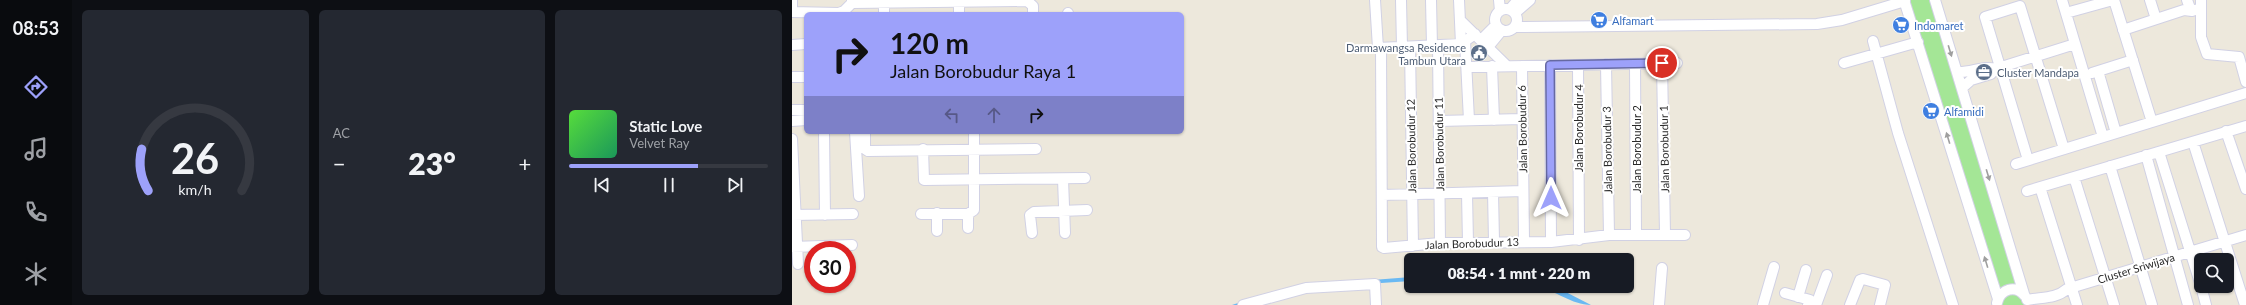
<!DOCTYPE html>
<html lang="id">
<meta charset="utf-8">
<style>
body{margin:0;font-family:Lato,sans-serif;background:#242831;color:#f1f3f6;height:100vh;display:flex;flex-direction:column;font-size:15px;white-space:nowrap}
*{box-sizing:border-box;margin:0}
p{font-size:13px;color:#9ea1a6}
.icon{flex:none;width:22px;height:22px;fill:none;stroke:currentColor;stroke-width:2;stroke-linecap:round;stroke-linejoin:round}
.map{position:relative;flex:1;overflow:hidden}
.sheet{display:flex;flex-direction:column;gap:10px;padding:10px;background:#0d0f14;width:720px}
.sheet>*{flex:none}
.guide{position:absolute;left:12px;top:12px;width:380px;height:122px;border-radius:6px;box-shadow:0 1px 3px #0004;background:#9da1fa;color:#111;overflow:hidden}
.tools{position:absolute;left:1402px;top:253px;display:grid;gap:8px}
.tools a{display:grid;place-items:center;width:40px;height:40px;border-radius:6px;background:#171b24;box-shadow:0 1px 3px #0004;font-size:20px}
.speed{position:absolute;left:12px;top:241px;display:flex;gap:8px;font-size:20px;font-weight:700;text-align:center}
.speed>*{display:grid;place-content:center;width:52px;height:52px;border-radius:50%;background:#171b24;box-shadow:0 1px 3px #0004;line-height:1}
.speed .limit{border:6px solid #d22;background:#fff;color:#111}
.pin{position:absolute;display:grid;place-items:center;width:34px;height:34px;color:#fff;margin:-17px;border:2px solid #fff;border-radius:50%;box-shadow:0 1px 4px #0007}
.me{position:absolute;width:44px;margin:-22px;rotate:0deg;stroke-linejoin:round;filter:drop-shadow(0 0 3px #0008)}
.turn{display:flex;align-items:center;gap:14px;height:84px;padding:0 20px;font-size:18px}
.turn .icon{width:52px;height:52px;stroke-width:2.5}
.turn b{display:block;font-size:28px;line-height:34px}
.lanes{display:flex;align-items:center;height:38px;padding:0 20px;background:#0003;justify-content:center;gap:20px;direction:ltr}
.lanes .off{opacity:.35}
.big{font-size:30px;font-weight:800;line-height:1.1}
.sheet .card{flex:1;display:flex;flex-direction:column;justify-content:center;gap:6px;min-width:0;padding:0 14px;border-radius:6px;background:#242831}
.sheet .dial{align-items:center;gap:0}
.dial svg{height:104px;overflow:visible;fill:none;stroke:#363941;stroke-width:7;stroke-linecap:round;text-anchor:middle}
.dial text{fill:#f1f3f6;stroke:none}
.song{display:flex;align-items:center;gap:12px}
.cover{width:48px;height:48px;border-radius:6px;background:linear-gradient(135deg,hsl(110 70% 55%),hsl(150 70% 35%))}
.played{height:4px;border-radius:2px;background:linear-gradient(90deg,#9da1fa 65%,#363941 65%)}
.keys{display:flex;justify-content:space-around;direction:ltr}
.heat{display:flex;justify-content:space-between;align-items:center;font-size:22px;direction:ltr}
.sheet .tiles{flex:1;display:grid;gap:10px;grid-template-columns:repeat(3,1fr)}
.trip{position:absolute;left:612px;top:253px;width:230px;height:40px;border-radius:6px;background:#171b24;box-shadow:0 1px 3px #0004;font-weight:800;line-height:40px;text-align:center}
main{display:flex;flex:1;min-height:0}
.dock{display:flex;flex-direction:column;width:72px;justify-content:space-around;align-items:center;background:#090b0e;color:#9ea1a6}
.dock .icon{width:28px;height:28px}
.dock .current{color:#9da1fa}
.dock b{font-size:18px;color:#f1f3f6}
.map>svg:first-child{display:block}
.green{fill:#a4e696}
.water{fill:#6ab9f3}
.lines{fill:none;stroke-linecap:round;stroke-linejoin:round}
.minor-casing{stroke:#d1d1e4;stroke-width:12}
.minor{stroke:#fff;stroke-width:10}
.oneway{fill:#9f9f9f}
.route-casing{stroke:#6669a2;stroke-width:10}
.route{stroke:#9da1fa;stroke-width:7}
.labels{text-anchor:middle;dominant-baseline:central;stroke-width:4;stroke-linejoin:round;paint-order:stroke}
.shop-label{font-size:11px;fill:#366cbe;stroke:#fff;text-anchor:start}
.service-label{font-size:11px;fill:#4e5e75;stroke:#fff;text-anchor:end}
.street-label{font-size:11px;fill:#2a2a2a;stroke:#fff}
</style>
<main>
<nav class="dock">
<b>08:53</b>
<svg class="icon current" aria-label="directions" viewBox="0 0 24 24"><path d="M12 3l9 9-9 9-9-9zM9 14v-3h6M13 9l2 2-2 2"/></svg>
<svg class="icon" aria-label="music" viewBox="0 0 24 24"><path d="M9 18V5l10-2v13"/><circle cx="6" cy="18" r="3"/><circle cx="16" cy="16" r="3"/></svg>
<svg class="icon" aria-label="phone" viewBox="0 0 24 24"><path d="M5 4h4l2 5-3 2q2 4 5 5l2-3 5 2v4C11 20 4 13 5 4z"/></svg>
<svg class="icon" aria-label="climate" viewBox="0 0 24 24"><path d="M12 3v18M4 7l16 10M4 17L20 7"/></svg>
</nav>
<section class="sheet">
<div class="tiles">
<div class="card dial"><svg viewBox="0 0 100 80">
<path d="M14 69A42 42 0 1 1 86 69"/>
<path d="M14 69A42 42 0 0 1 9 37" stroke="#9da1fa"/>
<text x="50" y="56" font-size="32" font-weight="700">26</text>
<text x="50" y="72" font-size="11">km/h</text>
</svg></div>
<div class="card"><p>AC</p>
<div class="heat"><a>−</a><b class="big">23°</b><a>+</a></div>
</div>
<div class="card">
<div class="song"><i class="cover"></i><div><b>Static Love</b><p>Velvet Ray</p></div></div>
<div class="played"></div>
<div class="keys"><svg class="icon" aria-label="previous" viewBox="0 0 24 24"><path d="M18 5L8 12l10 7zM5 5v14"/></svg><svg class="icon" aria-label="pause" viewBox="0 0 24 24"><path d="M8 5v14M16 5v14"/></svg><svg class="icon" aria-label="next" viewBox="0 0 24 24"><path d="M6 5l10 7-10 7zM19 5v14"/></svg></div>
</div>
</div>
</section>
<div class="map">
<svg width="1454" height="305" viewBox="0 0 1454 305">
<rect width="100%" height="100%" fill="#ede8dc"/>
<path class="green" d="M1112 0H1143L1236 305H1205Z"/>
<path class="water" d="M619 277V281L514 288 451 305H440L464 297 516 285Z
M744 286 764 287 799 305C780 305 763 290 744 286Z"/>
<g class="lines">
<g class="minor-casing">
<path id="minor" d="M0 0V12
M60 0V3L235 1 241 6V14
M92 0V14
M583 0 586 48 669 44 683 34
M609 0 610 47
M639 0 640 46
M667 0 669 44
M707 0 708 11
M1112 0 1206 299
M1143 0 1232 294
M1270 0 1311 137
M1322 0 1360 122
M1358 0 1364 19
M1395 0 1399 11
M1409 7V37L1415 54 1447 57 1454 82
M703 20a11 11 0 1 1 22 0a11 11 0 1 1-22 0Z
M718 9 726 0
M0 12 47 13 52 11 60 3
M276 13V14
M723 13 738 0
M1274 13 1321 0
M167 14V1
M668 20 715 66
M723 27 1025 24 1050 20 1113 1
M1331 30 1392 10 1400 11 1409 8V0
M689 40 704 25
M673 41 677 120
M1081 41 1106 133 1161 305
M0 45 14 44
M646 46 648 243
M618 47 621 246
M696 47 710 30
M589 48 590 247 592 248 648 243 759 242 817 235H893
M870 63 873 234
M1052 63 1126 42
M814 64 817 235
M843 64 844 235
M758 65 759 242
M786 65 787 240
M700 66 702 120
M730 66 732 241
M675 67 885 63
M1203 69 1283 44
M1306 71 1324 133
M1165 72C1178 73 1193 65 1203 69
M1300 73 1341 60
M0 77H14
M1170 88 1179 80 1199 74 1203 69
M0 110H14
M0 121 14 120
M647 121 730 119
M1434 131 1454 189
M32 132 33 215
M63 132 67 196
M73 132V149L76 151 244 149
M0 139 6 264
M1401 142 1453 305
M131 149 132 180 293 178
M1367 152 1409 286
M1354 155 1396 305
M1236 160 1193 17 1228 6 1272 149
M1224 164 1454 93
M1318 166 1360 305
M1282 177 1322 305
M271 179 273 233
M1248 187 1285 305
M1235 191 1454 126
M701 192 702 241
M675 193 676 243
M590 195 731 191
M145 213V231
M129 214H176L182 210V132
M176 214V228
M0 215 61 214
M240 233 238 215 242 212 295 210
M0 247 60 245
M1409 286 1414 305
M993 293 1018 300 1016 305
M1006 297 1014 270
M1235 300C1249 297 1264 299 1275 289L1454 235
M1205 303C1208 289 1224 284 1233 296
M451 305 514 288 583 284 584 305
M867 305 870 268
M971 305 982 267
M1024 305 1035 275
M1058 305 1068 280 1071 279 1093 285 1088 305"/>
</g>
<use href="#minor" class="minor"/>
</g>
<defs><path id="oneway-solid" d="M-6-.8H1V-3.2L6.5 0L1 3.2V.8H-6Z"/></defs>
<g class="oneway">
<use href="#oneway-solid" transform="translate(1158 51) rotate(73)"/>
<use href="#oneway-solid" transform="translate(1156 138) rotate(-107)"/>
<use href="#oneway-solid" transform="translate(1196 175) rotate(73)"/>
<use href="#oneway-solid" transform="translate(1194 262) rotate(-107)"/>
</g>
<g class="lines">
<g class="route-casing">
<path id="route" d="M759 198 758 65 870 63"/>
</g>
<use href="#route" class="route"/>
</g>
<defs>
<g id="supermarket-disc" transform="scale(0.9)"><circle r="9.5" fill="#3f7fe0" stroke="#fff"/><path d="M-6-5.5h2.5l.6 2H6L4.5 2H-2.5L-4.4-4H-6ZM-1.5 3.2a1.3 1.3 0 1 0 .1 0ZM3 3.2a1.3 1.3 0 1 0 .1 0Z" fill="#fff"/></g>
<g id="civic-disc" transform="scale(0.9)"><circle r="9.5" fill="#5c6f8a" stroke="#fff"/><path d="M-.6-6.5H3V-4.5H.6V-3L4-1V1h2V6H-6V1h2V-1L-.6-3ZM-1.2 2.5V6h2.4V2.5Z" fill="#fff"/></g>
<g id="office-disc" transform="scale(0.9)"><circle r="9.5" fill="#5c6f8a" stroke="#fff"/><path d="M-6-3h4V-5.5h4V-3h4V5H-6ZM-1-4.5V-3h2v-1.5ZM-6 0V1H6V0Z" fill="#fff"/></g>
</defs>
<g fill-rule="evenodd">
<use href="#supermarket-disc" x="807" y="20"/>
<use href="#supermarket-disc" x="1109" y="25"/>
<use href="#civic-disc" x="687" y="53"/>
<use href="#office-disc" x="1192" y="72"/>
<use href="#supermarket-disc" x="1139" y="111"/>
</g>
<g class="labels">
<g class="shop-label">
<text x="820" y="20">Alfamart</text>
<text x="1122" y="25">Indomaret</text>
<text x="1152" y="111">Alfamidi</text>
</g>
<g class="service-label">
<text x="674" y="47">Darmawangsa Residence<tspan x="674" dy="13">Tambun Utara</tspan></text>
<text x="1205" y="72" text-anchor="start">Cluster Mandapa</text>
</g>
<g class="street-label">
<text transform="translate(786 128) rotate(-90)">Jalan Borobudur 4</text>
<text transform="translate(730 129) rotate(-91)">Jalan Borobudur 6</text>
<text transform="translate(647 144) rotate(-91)">Jalan Borobudur 11</text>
<text transform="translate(619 146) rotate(-91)">Jalan Borobudur 12</text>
<text transform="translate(844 149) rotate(-90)">Jalan Borobudur 2</text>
<text transform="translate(872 149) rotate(-91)">Jalan Borobudur 1</text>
<text transform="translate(815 150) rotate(-91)">Jalan Borobudur 3</text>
<text transform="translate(680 243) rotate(-2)">Jalan Borobudur 13</text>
<text transform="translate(1344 268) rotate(-17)">Cluster Sriwijaya</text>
</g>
</g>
</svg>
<div class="tools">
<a><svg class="icon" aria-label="search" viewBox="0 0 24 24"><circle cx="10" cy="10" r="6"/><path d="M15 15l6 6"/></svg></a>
</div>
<div class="speed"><div class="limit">30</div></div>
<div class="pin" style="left:870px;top:63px;background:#d93025"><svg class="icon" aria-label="arrive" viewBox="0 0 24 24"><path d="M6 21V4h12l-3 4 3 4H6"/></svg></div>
<svg class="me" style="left:759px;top:198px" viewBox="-20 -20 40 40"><path d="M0-17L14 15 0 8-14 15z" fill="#9da1fa" stroke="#fff" stroke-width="4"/></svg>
<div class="trip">08:54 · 1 mnt · 220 m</div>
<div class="guide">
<div class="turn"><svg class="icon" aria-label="right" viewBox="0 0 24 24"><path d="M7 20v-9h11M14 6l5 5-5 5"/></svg><div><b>120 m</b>Jalan Borobudur Raya 1</div></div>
<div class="lanes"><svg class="icon off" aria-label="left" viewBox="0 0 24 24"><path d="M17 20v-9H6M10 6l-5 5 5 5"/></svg><svg class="icon off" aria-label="ahead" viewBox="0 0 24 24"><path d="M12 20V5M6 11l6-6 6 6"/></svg><svg class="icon" aria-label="right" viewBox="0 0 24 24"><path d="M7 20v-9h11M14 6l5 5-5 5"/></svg></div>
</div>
</div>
</main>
